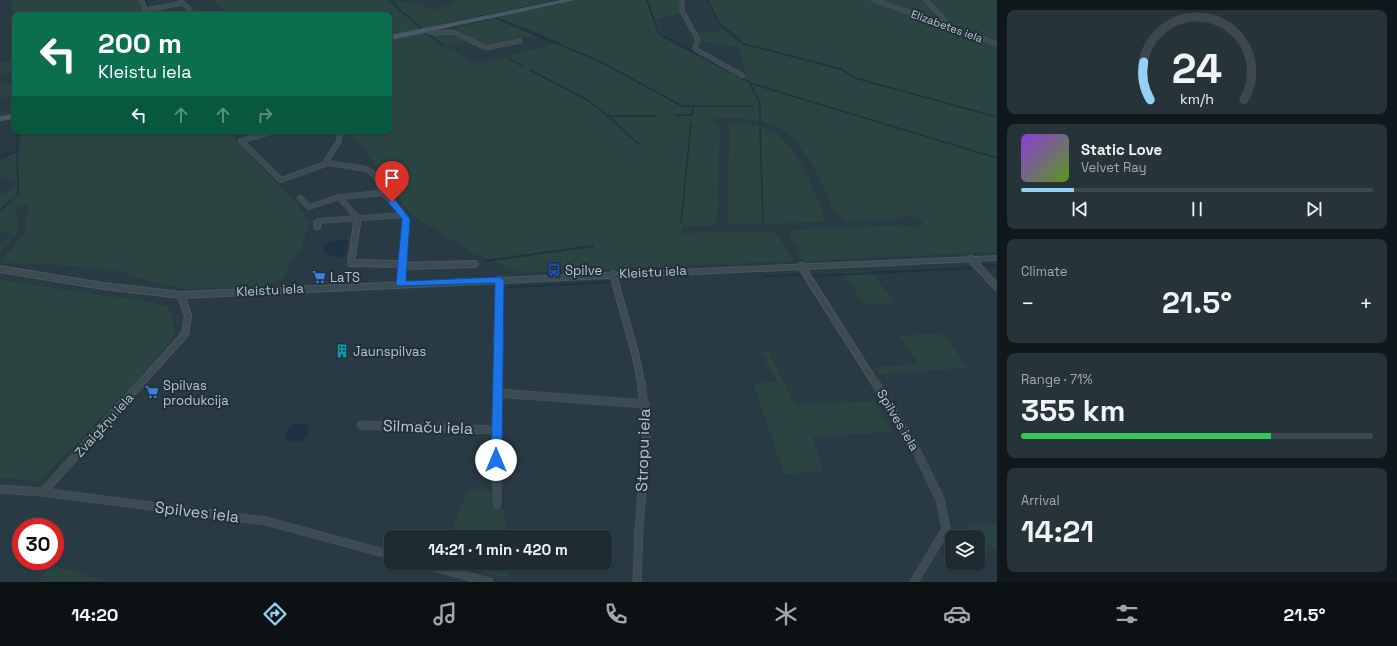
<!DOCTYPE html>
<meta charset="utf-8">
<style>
body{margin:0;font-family:"Space Grotesk",sans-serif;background:#26343a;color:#f1f3f6;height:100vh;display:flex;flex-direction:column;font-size:15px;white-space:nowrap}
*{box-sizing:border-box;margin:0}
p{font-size:13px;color:#a1a7ac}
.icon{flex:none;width:22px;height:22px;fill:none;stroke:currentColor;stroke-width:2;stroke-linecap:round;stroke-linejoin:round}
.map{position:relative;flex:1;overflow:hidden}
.panel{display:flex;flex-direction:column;gap:10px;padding:10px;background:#10181c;width:400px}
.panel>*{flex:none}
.top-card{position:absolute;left:12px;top:12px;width:380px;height:122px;border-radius:8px;box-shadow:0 1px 3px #0004,0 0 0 1px #3c484d;background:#0b6e4f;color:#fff;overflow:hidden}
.buttons{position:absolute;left:945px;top:530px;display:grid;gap:8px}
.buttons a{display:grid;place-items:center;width:40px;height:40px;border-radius:8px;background:#1e2c32;box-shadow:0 1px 3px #0004,0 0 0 1px #3c484d;font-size:20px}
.speed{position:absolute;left:12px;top:518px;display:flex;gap:8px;font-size:20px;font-weight:700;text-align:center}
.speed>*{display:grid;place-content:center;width:52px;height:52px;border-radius:50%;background:#1e2c32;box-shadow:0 1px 3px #0004,0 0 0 1px #3c484d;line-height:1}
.speed .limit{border:6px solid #d22;background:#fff;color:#111}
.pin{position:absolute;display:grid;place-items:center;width:34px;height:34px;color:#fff;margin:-41px -17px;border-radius:50% 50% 50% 0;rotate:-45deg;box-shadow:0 0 4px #0007}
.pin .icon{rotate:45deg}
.me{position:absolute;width:44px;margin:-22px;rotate:0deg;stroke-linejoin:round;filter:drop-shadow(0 0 3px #0008)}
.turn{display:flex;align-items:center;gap:14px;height:84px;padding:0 20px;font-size:18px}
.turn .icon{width:52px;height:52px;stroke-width:2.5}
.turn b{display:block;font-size:28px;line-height:34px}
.lanes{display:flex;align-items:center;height:38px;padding:0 20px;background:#0003;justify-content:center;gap:20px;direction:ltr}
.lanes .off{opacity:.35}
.big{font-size:30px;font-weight:800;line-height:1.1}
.panel .tile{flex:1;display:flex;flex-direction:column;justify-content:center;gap:6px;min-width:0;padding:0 14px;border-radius:8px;background:#26343a}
.panel .dial{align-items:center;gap:0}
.dial svg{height:104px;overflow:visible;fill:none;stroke:#3c484d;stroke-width:7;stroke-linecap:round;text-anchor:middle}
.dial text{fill:#f1f3f6;stroke:none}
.song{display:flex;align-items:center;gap:12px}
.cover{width:48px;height:48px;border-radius:6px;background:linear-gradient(135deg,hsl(270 70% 55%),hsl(90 70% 35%))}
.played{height:4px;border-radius:2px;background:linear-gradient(90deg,#95d0f6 15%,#3c484d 15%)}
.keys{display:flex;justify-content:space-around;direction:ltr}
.heat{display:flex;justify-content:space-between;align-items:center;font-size:22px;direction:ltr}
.charge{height:6px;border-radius:3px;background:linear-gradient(90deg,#34c759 71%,#3c484d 0)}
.trip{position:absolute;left:384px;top:530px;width:228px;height:40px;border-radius:8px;background:#1e2c32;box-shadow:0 1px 3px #0004,0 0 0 1px #3c484d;font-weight:800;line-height:40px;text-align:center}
.tabs{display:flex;height:64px;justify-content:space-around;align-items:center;background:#0c1214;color:#a1a7ac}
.tabs .icon{width:28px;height:28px}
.tabs .current{color:#95d0f6}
.tabs b{font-size:18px;color:#f1f3f6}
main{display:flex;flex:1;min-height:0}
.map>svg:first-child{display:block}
.green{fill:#2a4442;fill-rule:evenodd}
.water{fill:#1b3342}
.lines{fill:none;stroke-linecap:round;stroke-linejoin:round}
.stream-far1{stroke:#1b3342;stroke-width:1.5}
.stream{stroke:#1b3342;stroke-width:2}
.minor-far3-casing{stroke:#49575f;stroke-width:5}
.minor-far2-casing{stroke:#49575f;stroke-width:6}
.minor-far1-casing{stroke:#49575f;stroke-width:8}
.minor-casing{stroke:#49575f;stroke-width:9}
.tertiary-casing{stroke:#49575f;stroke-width:2}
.secondary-casing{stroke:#49575f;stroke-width:1}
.minor-far3{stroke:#3d4b53;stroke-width:4}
.minor-far2{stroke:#3d4b53;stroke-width:5}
.minor-far1{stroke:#3d4b53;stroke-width:6}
.minor{stroke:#3d4b53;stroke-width:8}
.tertiary{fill:#3d4b53;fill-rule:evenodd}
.secondary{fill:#4b5b66;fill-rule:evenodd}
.route{fill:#1a73e8;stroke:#114b97}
.labels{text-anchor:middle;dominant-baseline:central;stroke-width:4;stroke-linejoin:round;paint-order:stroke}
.far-street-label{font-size:11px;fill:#bac5cd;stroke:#213039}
.poi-label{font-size:13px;fill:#bac5cd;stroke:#213039;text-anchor:start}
.street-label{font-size:13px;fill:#bac5cd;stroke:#213039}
.near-street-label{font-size:16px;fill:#bac5cd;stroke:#213039}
</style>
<main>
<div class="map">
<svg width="997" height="582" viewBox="0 0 997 582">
<rect width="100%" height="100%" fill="#283a43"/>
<path class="green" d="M12 0H140L145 15H15V112L0 115V112L14 109V95L0 98V86L13 83V72L0 74V63L15 60Z
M212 0H389L392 3C408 0 419 5 433 10L455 2 452 0H679L680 13 657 19 661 34 745 80 747 75 737 46 700 42V39L696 32 723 31 740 43 742 40 720 24 708 0H997V252L804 261 788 233 790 230 902 225 919 228 923 225 922 220 908 215 896 219 847 221 835 214C823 186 804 139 776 126 757 118 735 118 715 118V123L720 126 717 221 712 226H682L681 233 775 231 793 261 520 273 473 253 410 214 363 148 347 131H389V15H231ZM490 15 563 42 478 64 445 46 466 42 474 46 481 43 486 46 535 35 488 16Z
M734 123C745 125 760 125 770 130 797 143 815 192 826 219L822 222 733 225 728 221 729 125Z
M23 131H226L299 206 309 223 302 246 281 281 266 283 262 287 184 288 160 284 114 270 44 264 0 263 25 232 28 204 16 209 19 230 0 253V245L13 235 0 230V195L12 189 20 182 0 176V161L19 151Z
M871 271 895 303 865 305 842 272Z
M0 280 142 301 169 307 176 333 136 382 39 482 0 477Z
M941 333 969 368 879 374 874 367 919 364 900 336Z
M768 351 795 405 875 401 893 432 813 437 823 472 784 474 753 383 777 382 760 352Z
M467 491H491V509H504L506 537H450Z
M968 525H997V549L978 540V537L968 535Z
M454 563H508L509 579Z
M51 565 106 581 38 582Z"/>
<path class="water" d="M339 240H348L346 255 340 258 327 254 324 252V245L329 242Z
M296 423 307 425 309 434C303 442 294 445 286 439L285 433 289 427Z"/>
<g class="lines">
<path class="stream-far1" d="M146 0 149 8
M389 0 422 29
M647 0 659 34 753 84 997 158
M707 0 719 23 744 44 841 69 855 78 997 117
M150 11 152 15
M496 18 601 62 682 106H753
M430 27 560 0
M450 27 467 36
M424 31 444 46
M433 31 489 19
M508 58 524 67
M530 70 586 99 608 116H656
M753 84 751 85 760 104V123
M676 115H692L693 106
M608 116 640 145
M760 128 763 222
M0 157 17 151
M14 198 18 195 17 131
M0 210 12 200
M681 222 691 124"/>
<path class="stream" d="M485 261 593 246
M983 266 997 265
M763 276 801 275
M813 276 972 268
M509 287 613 282"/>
<g class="minor-far3-casing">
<path id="minor-far3" d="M142 0 147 15
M682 0V11L698 40 695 49 743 76
M874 0 997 44
M926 0 945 21 941 24
M181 1 190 10
M146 10 183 3
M424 30 434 33 454 32 486 48 520 41"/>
</g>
<g class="minor-far2-casing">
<path id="minor-far2" d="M274 131 241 141 281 180 328 163 366 169 375 175 383 193 401 211 406 219V225
M328 163 327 160 339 141 340 131
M339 197 383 193
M300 198 309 207 339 197 358 218 357 225
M317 225 318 221 404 215"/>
</g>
<g class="minor-far1-casing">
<path id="minor-far1" d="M357 224 351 263 402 264
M317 226V224
M971 259 997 287
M402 266 475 264
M801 266 875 383
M613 274 636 357 641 383
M401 284 406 224
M141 383 185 334 188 316 181 295
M497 383 499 280"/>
</g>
<g class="minor-casing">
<path id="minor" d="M497 382V504
M875 382 917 452 940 499 946 529 914 582
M497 393 645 404
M361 425 496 430
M0 489 43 492 266 521 391 555
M43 492 142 382
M419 563 489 582
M637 582 639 529 647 428 641 382"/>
</g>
<g class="tertiary-casing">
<path id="tertiary" d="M997 256V260L181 298 103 289 0 272V266L103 283 181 292Z"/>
</g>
<g class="secondary-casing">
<path id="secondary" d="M563 0H573L389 40V36Z
M15 114V118L0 121V117Z"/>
</g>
<use href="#minor-far3" class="minor-far3"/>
<use href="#minor-far2" class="minor-far2"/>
<use href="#minor-far1" class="minor-far1"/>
<use href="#minor" class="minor"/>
<use href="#tertiary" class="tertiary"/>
<use href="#secondary" class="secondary"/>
</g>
<path class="route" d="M390 200H395L410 219 406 281 499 277 504 280 502 460 500 463H492L491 460 495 283 398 286 396 284 402 219 388 202Z"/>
<defs>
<g id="bus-bare" transform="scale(1.08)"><path d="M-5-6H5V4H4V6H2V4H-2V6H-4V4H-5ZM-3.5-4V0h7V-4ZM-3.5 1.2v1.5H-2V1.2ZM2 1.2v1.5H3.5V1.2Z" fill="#1a4fb4" stroke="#213039" stroke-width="2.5" paint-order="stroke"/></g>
<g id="supermarket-bare" transform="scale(1.08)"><path d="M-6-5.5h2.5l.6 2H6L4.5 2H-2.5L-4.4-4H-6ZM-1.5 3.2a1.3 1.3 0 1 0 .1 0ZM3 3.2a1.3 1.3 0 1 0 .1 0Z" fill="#3f7fe0" stroke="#213039" stroke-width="2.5" paint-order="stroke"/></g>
<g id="building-bare" transform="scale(1.08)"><path d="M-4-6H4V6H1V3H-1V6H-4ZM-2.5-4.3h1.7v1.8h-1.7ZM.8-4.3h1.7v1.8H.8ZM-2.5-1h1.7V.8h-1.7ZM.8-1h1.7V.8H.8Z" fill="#0f9aa8" stroke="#213039" stroke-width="2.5" paint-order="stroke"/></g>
</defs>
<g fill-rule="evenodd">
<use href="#bus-bare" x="554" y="270"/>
<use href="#supermarket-bare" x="319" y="277"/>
<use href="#building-bare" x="342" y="351"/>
<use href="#supermarket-bare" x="152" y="392"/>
</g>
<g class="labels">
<g class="far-street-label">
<text transform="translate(947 26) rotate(20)">Elizabetes iela</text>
</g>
<g class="poi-label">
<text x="565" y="270">Spilve</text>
<text x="330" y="277">LaTS</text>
<text x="353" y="351">Jaunspilvas</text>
<text x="163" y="385">Spilvas<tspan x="163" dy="15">produkcija</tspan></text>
</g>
<g class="street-label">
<text transform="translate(653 272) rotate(-3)">Kleistu iela</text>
<text transform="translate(270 290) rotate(-3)">Kleistu iela</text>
<text transform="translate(898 420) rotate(59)">Spilves iela</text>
<text transform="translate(104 425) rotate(-48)">Zvaigžņu iela</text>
</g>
<g class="near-street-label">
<text transform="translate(428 427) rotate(2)">Silmaču iela</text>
<text transform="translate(643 450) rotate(-88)">Stropu iela</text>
<text transform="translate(197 512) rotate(7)">Spilves iela</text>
</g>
</g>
</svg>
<div class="buttons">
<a><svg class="icon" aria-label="layers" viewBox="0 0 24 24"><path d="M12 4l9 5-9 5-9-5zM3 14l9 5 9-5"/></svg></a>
</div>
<div class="speed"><div class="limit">30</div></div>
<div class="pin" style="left:392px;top:202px;background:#d93025"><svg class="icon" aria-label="arrive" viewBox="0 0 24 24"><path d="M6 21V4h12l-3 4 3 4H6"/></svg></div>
<svg class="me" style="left:496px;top:460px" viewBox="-20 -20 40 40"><circle r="19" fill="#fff"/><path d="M0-13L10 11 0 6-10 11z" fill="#1a73e8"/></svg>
<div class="trip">14:21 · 1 min · 420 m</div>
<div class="top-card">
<div class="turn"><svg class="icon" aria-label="left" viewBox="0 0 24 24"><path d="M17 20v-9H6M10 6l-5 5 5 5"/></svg><div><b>200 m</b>Kleistu iela</div></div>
<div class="lanes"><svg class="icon" aria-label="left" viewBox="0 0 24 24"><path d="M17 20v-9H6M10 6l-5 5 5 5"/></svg><svg class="icon off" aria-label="ahead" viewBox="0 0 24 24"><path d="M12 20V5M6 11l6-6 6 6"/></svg><svg class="icon off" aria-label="ahead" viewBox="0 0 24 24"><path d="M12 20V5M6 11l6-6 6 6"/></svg><svg class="icon off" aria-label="right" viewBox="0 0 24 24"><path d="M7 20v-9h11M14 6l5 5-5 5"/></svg></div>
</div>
</div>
<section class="panel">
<div class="tile dial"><svg viewBox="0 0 100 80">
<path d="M14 69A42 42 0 1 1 86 69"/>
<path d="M14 69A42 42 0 0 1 9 40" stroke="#95d0f6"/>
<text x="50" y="56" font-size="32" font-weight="700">24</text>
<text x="50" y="72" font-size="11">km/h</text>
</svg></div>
<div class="tile">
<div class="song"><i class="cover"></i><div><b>Static Love</b><p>Velvet Ray</p></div></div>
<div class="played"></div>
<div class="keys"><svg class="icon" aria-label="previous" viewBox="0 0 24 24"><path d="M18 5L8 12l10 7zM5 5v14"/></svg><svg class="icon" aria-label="pause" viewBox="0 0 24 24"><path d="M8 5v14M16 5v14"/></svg><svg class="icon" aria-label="next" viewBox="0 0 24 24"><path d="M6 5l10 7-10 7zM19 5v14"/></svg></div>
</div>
<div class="tile"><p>Climate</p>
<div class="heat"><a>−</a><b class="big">21.5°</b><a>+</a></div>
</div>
<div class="tile"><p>Range · 71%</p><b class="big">355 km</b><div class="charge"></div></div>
<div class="tile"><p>Arrival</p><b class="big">14:21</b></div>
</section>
</main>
<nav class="tabs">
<b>14:20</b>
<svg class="icon current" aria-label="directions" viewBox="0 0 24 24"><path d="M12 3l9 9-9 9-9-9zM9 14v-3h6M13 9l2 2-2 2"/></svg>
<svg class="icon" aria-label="music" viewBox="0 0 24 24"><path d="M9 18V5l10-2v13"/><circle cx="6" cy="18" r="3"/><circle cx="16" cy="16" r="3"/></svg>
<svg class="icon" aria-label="phone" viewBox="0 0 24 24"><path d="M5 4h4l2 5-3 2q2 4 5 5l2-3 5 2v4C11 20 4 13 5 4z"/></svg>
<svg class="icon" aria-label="climate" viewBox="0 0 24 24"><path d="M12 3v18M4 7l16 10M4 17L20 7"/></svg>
<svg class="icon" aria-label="car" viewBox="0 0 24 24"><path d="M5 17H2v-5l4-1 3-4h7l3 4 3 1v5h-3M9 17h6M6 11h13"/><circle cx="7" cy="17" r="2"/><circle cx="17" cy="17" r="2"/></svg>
<svg class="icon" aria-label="filters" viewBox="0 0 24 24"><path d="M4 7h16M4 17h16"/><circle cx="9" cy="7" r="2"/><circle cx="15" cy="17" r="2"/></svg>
<b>21.5°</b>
</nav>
